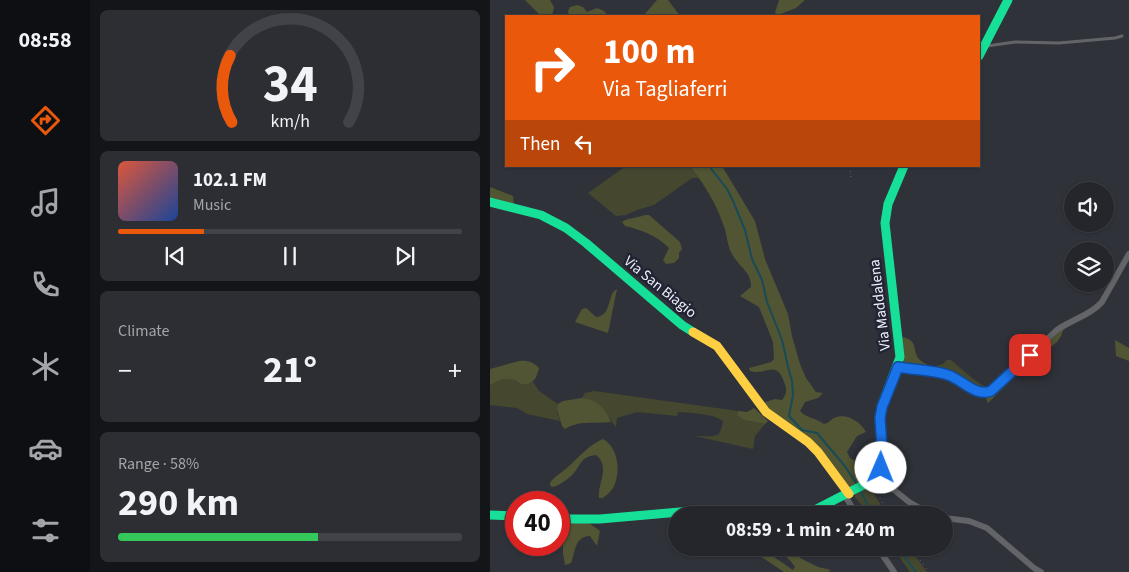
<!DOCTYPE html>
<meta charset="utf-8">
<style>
body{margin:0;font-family:"Source Sans 3",sans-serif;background:#2c2e34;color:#f1f3f6;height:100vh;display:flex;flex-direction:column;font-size:19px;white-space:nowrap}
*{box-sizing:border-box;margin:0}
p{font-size:16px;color:#a3a5a9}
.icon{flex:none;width:28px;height:28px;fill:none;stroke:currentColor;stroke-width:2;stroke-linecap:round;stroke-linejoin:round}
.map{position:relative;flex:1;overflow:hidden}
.side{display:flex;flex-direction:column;gap:10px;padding:10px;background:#141518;width:400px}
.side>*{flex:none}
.hud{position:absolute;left:15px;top:15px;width:475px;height:152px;border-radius:0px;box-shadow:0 1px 4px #0004,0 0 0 1px #414348;background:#ea580c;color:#fff;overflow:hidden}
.controls{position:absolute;left:574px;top:182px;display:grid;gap:10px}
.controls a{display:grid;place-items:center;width:50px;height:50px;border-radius:50%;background:#24262c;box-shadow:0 1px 4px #0004,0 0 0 1px #414348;font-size:25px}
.speed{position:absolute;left:15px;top:491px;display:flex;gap:10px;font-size:25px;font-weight:700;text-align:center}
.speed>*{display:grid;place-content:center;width:65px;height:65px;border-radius:50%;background:#24262c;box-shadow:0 1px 4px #0004,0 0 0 1px #414348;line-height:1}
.speed .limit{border:8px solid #d22;background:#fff;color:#111}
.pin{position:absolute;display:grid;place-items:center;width:42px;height:42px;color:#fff;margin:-21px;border-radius:10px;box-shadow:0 2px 8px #0006}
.me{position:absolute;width:55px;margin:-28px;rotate:1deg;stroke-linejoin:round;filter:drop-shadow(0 0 4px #0008)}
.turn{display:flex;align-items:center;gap:18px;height:105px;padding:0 15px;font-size:22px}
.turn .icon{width:65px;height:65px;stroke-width:2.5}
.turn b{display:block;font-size:35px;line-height:42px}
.then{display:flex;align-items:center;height:48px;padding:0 15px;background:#0003;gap:10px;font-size:19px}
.big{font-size:38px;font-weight:700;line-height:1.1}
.side .card{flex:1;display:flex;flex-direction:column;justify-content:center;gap:8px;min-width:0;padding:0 18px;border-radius:8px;background:#2c2e34}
.side .dial{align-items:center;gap:0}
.dial svg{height:130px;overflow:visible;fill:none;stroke:#414348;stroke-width:7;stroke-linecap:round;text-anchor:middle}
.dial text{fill:#f1f3f6;stroke:none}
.song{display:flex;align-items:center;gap:15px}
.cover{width:60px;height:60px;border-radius:8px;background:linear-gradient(135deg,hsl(10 70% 55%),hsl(220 70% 35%))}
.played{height:5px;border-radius:2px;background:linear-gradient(90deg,#ea580c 25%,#414348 25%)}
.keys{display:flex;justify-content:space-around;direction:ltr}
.heat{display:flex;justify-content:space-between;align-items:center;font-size:28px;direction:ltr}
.charge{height:8px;border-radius:4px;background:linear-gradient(90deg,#34c759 58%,#414348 0)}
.trip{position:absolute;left:178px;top:506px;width:285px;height:50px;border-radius:25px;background:#24262c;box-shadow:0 1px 4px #0004,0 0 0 1px #414348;font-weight:700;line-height:50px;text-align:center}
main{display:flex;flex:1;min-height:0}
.tab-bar{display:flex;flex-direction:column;width:90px;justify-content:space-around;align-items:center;background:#0e0f12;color:#a3a5a9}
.tab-bar .icon{width:35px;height:35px}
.tab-bar .current{color:#ea580c}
.tab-bar b{font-size:22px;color:#f1f3f6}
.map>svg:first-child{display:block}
.green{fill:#45482e}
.forest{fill:#515533;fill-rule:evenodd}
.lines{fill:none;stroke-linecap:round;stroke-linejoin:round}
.stream{stroke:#174b57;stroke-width:2}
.path{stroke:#66686c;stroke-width:1;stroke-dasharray:1 4;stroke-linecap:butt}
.lane{stroke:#636467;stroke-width:3}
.street{stroke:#636467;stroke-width:6}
.fast{stroke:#16e098;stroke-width:9}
.slow{stroke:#ffcf43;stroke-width:9}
.route-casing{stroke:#114b97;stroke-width:12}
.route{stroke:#1a73e8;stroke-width:9}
.labels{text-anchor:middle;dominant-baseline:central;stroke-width:5;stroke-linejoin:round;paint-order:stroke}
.street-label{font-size:15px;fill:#edeffa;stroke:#222434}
</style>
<main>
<nav class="tab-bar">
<b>08:58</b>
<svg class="icon current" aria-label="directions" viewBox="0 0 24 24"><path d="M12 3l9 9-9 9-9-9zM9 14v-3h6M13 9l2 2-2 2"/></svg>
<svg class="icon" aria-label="music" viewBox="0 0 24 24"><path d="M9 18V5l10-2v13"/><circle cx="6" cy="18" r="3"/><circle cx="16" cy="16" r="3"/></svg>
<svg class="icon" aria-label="phone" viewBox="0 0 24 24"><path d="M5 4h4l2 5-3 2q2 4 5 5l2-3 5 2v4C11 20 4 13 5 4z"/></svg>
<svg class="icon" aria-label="climate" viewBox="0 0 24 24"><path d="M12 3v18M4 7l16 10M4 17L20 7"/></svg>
<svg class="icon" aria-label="car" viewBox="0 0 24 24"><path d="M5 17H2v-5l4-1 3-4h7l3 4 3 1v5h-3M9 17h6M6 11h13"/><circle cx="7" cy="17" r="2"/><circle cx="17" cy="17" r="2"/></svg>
<svg class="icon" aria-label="filters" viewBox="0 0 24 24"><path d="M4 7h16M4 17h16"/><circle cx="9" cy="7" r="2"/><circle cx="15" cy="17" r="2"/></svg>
</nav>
<section class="side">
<div class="card dial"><svg viewBox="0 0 100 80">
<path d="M14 69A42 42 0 1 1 86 69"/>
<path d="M14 69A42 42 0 0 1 13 28" stroke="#ea580c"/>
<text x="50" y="56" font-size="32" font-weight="700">34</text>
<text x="50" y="72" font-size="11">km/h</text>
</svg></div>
<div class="card">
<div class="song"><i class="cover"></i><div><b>102.1 FM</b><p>Music</p></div></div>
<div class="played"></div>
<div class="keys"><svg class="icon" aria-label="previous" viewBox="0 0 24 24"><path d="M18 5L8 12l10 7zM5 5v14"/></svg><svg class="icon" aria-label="pause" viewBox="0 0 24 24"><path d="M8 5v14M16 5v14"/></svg><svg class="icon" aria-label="next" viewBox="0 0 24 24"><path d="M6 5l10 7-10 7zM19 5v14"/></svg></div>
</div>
<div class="card"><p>Climate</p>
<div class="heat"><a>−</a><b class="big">21°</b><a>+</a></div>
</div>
<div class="card"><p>Range · 58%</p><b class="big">290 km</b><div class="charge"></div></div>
</section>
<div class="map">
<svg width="639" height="572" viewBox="0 0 639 572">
<rect width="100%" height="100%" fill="#30323a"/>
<path class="green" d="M136 166H200L209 178H202L164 205 147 210 136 215 126 216 98 193Z
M457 360H461L482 378 498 389 493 392 444 372 442 367 453 364Z
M18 377 32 385 43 382 49 391 68 404 67 410 70 421 37 414 27 408 0 405V386L10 379Z
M104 391 248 411 247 415 254 420 275 424 265 436 263 449 205 436C222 435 230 442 233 421 221 413 202 413 188 412L187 416 147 412 127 418 126 427C122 423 122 421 119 417 113 408 103 399 92 398L95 393Z
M379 486 397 515H380L364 496Z
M403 548H419L437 572H420Z"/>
<path class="forest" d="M35 0H60L64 7 62 16H51Z
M167 0H178L190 16H153Z
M289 0H315L306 8 288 15 285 13Z
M87 5 93 7 97 12 107 8 114 11 118 16H79L78 11 80 7Z
M200 166H232L265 221 275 259 298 314 302 336 310 364 316 378 326 392 333 393 328 398 315 402 310 411C316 418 326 418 334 424 339 423 340 420 344 418 356 412 371 422 376 432L367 436 357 452 360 458 382 470 383 473 363 488H357L336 460 270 404 285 399 292 400C297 394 297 389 294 382 286 359 275 376 260 371L259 368 281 362 284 359 283 342 269 307 250 296 261 287C262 272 248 266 242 254 237 246 237 233 233 224 226 203 214 184 200 166Z
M0 187 23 196 24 206 0 199Z
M155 215H159L190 242 192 249 189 253V258L184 263 176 264 173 260 179 248C167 236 152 230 135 226L132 222C136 218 148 218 155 215Z
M127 289 118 333 85 322 92 309 96 308 106 317C119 316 118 302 123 292Z
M574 328 571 336 567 342 526 375 498 403 496 398 493 397 499 395 506 390Z
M411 337C428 340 422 347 428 358 431 362 438 365 442 367L444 372 411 366Z
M625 340 639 348V361L626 356Z
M29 361C38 360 43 362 49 368 46 380 44 383 32 385 20 376 12 377 0 386V369Z
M92 398C108 400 115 408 121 422 106 424 88 420 75 429L72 426 67 409 68 404 73 401Z
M264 408 278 421 275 424 254 420 247 415 248 411 257 412Z
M113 439C128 447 131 471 124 486 122 491 117 495 113 498H109C107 484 121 467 106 455 89 457 92 465 82 475 77 480 71 484 64 487L60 486V483C64 476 72 473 78 467 89 457 99 445 113 439Z
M69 522 99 523 110 531 107 546 100 536C84 537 86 551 81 563L75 565 73 554V537L69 535Z
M263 548H305L310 558 328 567 341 570 338 572H294L261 550ZM286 551C293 552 301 561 305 567L303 570 284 557 283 554Z"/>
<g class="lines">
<path class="stream" d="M219 166 237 189 243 201 255 230 262 259 272 280 277 302 292 340 299 371 302 381 303 395 299 416 312 430 327 433 354 465 368 486
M370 490 383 515
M408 548 426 572"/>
<path class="path" d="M360 166 361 179
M385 489 399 515
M421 548 439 572"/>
<path class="lane" d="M497 46 525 42 569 43 625 38 632 36"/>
<path class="street" d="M408 367C424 369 443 370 458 375 472 380 485 397 501 391L567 330C581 320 601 315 612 302L639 254
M387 476 419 502 442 515
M355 496 367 515
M454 518 479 521 497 528 544 568 551 572
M388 548 404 572"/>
<path class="fast" d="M489 56 518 0
M0 202 51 215 76 228 96 243 192 325 203 332
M0 515 26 516
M315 515 381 481 388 473 393 462 390 426 392 404 410 357 395 223 398 204 414 166
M69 519H110L201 511 248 515"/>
<path class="slow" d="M203 332 227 346 276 412 318 442 328 452 359 494"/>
</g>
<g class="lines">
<g class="route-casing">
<path id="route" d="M391 468 393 462 390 418 392 407 408 367C424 370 443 370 458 375 473 380 485 397 501 391L540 355"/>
</g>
<use href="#route" class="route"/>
</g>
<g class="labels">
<g class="street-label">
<text transform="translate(170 287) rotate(39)">Via San Biagio</text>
<text transform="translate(390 305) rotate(-97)">Via Maddalena</text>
</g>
</g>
</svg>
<div class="controls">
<a><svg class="icon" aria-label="sound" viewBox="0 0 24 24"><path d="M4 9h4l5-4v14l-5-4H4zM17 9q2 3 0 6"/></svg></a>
<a><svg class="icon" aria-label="layers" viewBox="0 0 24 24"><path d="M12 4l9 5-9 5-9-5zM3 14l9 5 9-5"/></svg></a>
</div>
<div class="speed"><div class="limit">40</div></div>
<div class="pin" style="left:540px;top:355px;background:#d93025"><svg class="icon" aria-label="arrive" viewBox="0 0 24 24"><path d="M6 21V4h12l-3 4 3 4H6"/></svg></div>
<svg class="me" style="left:391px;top:468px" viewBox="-20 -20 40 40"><circle r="19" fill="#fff"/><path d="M0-13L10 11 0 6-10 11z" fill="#1a73e8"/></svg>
<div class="trip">08:59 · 1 min · 240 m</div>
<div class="hud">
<div class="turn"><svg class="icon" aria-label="right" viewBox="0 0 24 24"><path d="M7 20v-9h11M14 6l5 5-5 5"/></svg><div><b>100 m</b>Via Tagliaferri</div></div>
<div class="then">Then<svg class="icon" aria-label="left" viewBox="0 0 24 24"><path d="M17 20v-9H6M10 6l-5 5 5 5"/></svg></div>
</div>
</div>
</main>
